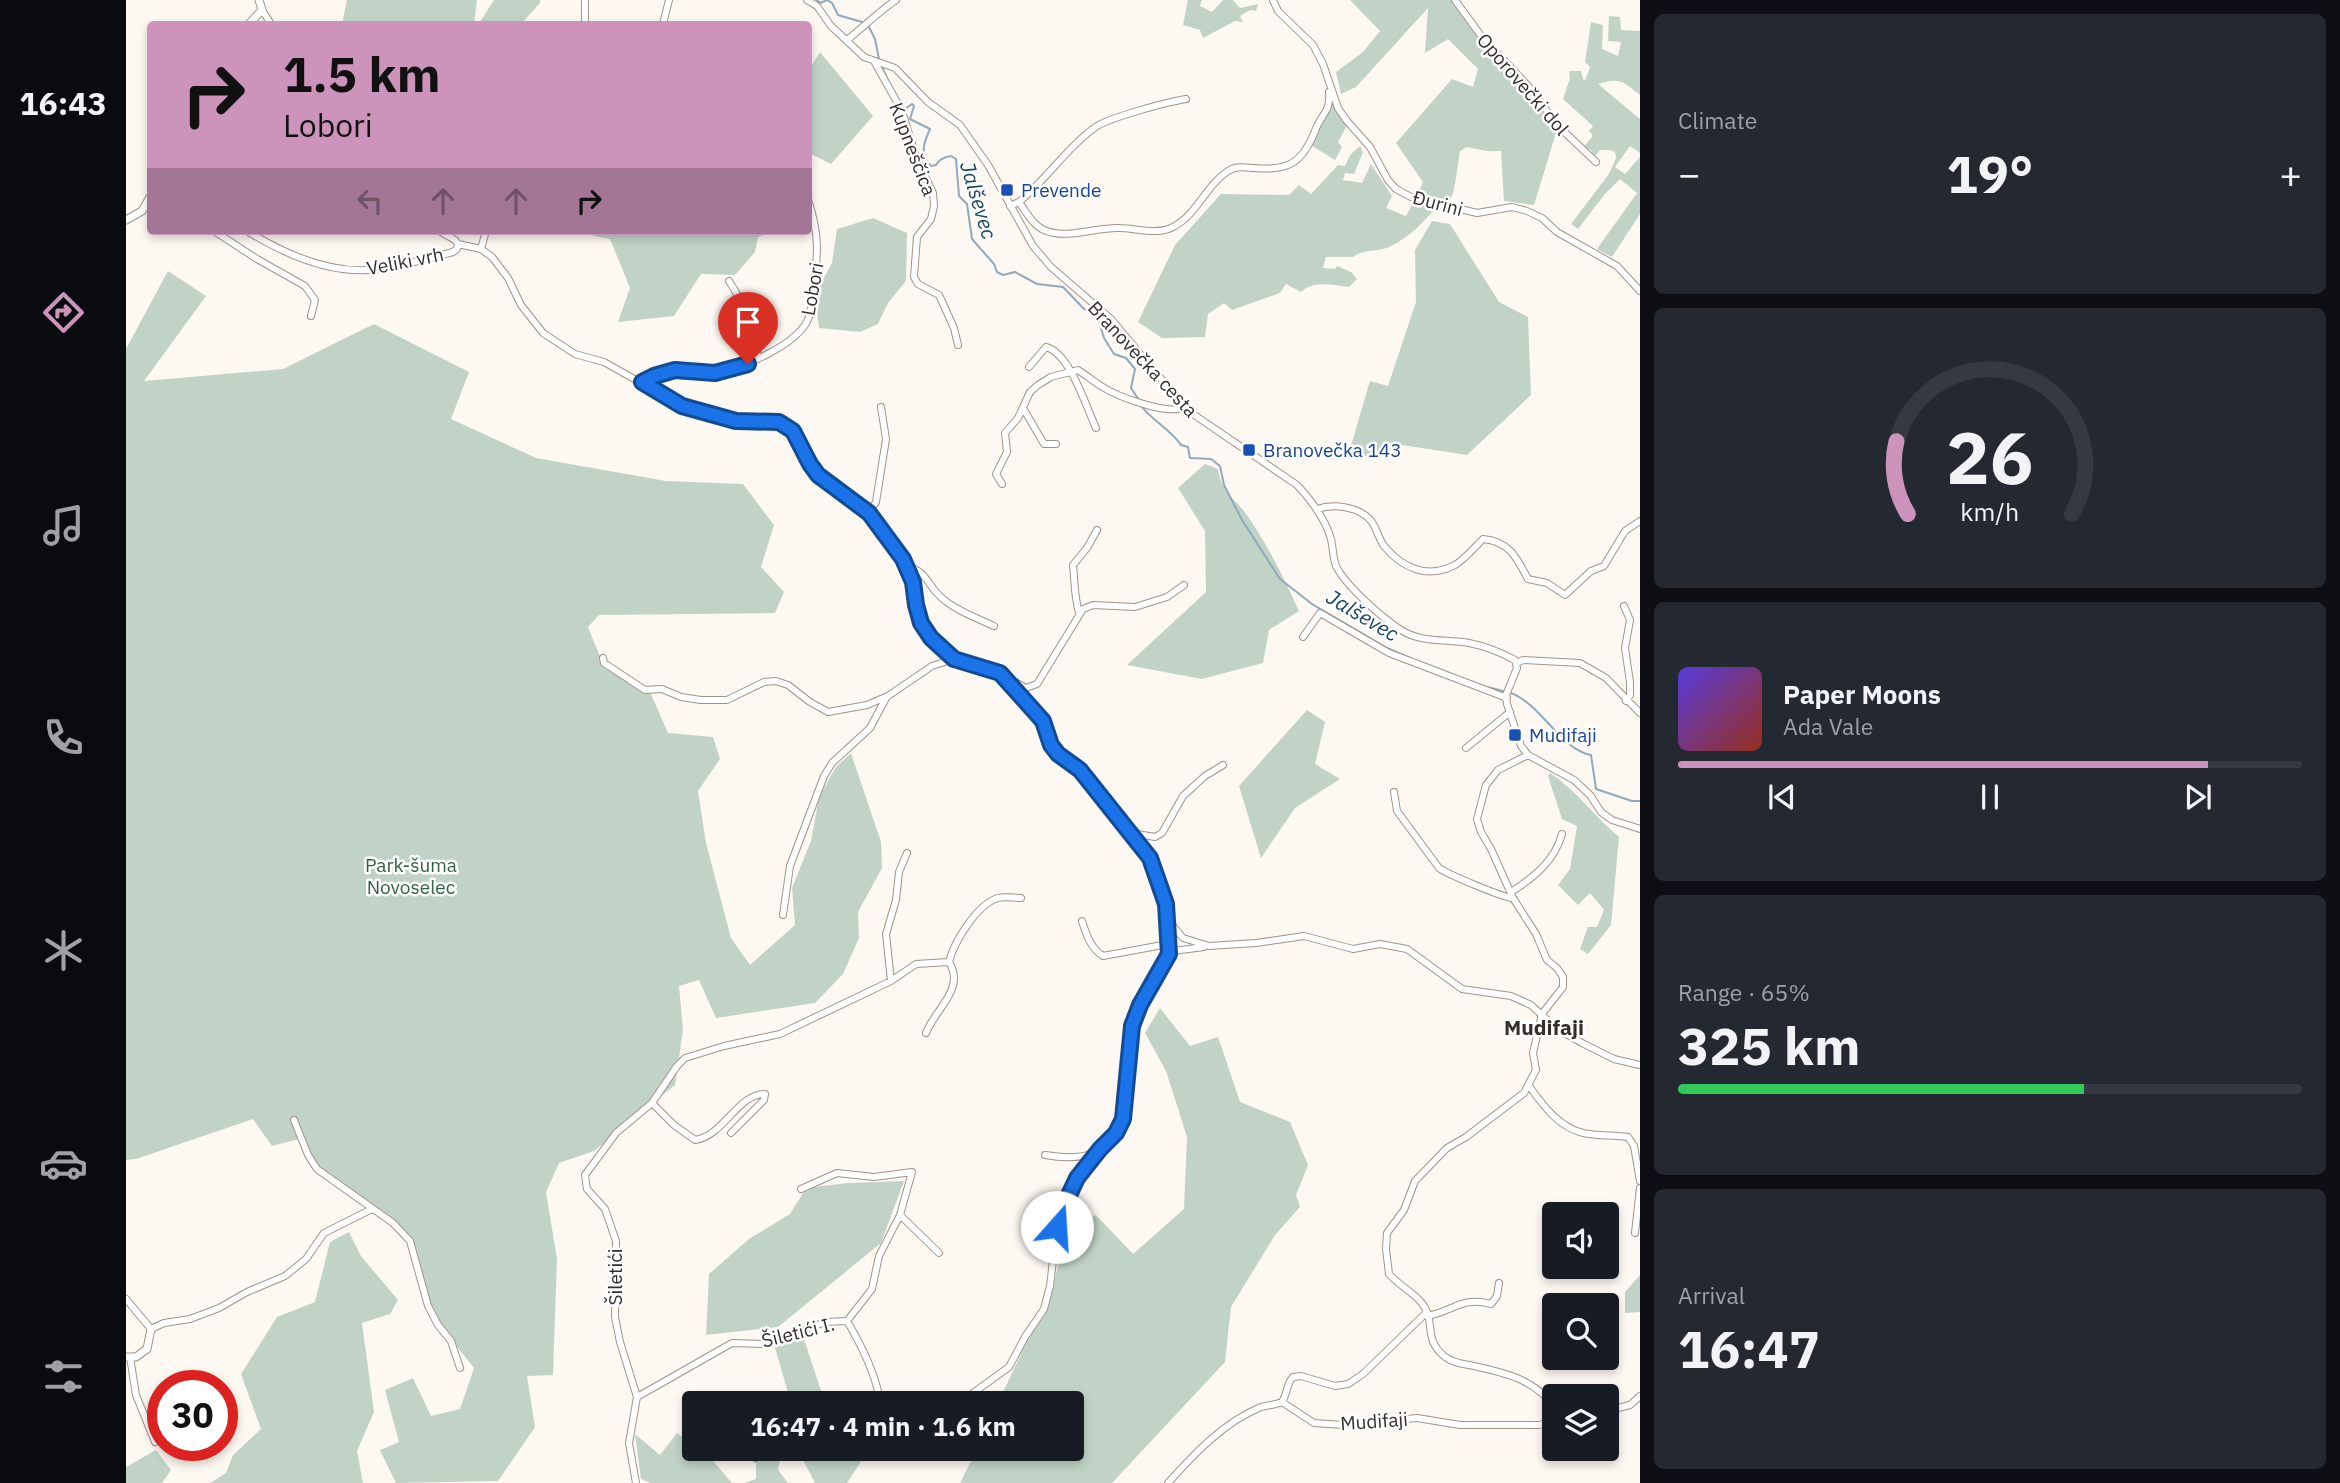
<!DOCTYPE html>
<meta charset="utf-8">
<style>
body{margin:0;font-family:"IBM Plex Sans",sans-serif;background:#242831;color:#f1f3f6;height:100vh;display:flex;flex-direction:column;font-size:26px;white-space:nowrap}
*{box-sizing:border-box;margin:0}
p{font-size:23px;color:#9ea1a6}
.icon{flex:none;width:38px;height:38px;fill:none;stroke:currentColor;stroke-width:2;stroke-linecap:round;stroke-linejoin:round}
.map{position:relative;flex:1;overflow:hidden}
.sheet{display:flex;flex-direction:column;gap:14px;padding:14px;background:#0d0f14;width:700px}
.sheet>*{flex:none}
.top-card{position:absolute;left:21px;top:21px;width:665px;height:214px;border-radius:7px;box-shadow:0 4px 10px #0003;background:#cc94bb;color:#111;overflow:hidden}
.buttons{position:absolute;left:1416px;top:1202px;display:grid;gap:14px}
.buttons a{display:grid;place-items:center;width:77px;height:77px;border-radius:7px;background:#171b24;box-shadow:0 4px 10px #0003;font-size:35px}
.speed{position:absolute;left:21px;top:1370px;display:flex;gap:14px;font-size:35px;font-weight:700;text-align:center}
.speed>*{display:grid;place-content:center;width:91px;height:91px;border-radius:50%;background:#171b24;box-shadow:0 4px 10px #0003;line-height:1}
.speed .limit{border:10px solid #d22;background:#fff;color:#111}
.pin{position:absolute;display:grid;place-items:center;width:60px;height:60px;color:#fff;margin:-72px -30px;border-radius:50% 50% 50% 0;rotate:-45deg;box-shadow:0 0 7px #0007}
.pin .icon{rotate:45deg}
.me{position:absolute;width:77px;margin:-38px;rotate:19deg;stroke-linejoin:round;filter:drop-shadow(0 0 5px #0008)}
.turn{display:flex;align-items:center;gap:24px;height:147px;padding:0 21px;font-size:32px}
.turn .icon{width:91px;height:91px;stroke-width:2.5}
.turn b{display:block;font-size:49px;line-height:60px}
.lanes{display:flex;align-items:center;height:66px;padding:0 21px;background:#0003;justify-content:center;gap:35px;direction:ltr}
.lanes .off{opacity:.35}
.big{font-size:52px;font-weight:700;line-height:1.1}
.sheet .widget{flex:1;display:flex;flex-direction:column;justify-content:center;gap:10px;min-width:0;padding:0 24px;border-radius:10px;background:#242831}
.sheet .dial{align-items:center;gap:0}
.dial svg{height:182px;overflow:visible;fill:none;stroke:#363941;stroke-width:7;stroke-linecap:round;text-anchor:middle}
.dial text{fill:#f1f3f6;stroke:none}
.song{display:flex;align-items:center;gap:21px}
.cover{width:84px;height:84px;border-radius:10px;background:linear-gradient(135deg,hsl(250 70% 55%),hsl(10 70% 35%))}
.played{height:7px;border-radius:4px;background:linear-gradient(90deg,#cc94bb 85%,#363941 85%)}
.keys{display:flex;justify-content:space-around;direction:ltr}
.heat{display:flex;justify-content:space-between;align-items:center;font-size:38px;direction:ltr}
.charge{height:10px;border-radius:5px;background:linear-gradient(90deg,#34c759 65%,#363941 0)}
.trip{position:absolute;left:556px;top:1391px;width:402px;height:70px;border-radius:7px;background:#171b24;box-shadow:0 4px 10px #0003;font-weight:700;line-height:70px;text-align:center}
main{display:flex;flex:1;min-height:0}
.tab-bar{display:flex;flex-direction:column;width:126px;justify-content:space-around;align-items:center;background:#090b0e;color:#9ea1a6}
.tab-bar .icon{width:49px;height:49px}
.tab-bar .current{color:#cc94bb}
.tab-bar b{font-size:32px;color:#f1f3f6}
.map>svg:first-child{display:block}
.green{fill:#c1d3c6}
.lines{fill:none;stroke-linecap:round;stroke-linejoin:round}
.stream{stroke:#8fa9bd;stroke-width:2}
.minor-casing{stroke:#a29486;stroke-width:8}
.tertiary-casing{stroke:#a29486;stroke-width:9}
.minor{stroke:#fff;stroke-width:6}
.tertiary{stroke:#fff;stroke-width:7}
.route-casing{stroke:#114b97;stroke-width:18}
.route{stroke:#1a73e8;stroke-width:12}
.transit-dot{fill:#1a4fb4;stroke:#fff;stroke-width:2.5}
.labels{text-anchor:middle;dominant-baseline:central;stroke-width:5;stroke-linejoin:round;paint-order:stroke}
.street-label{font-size:19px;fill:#342e29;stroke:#fff}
.transit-label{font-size:19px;fill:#164399;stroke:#fff;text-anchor:start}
.park-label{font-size:19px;fill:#336244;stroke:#fff}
.water-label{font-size:21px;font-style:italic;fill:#194765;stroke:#fff}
.neighbourhood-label{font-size:21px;font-weight:bold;fill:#342e29;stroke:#fff}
</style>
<main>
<nav class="tab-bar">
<b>16:43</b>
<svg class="icon current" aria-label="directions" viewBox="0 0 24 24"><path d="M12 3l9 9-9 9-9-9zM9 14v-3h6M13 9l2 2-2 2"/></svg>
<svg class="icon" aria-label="music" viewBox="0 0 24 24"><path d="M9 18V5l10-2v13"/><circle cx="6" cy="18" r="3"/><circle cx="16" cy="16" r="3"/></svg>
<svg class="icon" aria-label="phone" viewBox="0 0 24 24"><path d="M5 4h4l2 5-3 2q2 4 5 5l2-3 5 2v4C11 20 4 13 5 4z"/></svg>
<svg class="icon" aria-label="climate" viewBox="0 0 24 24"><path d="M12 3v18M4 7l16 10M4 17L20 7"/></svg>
<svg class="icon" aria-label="car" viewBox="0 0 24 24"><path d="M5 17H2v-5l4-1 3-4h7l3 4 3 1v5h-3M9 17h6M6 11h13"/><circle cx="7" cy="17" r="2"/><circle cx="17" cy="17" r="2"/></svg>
<svg class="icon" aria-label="filters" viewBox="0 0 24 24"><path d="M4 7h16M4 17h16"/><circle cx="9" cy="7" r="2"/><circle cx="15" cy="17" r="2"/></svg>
</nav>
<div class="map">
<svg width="1514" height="1483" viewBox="0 0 1514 1483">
<rect width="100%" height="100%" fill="#fef8f2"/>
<path class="green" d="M221 0H351L348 24H216Z
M368 0H414V3L395 24 354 22Z
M1062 0H1076L1074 6 1086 12 1097 0H1107L1114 8 1132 4 1130 11 1124 10 1114 16 1117 22 1109 21 1077 38 1074 30 1057 25Z
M1224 0H1330L1433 123 1408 205 1378 201 1375 151H1361L1341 147 1334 151 1328 190 1323 203 1291 195 1297 182 1270 143 1326 79 1347 87 1352 69 1322 39 1299 53 1302 8 1230 87 1215 94 1210 72 1237 52 1254 31Z
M1483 16 1494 17 1495 30 1514 31V95C1497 81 1494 77 1472 84L1514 119V153L1504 146 1489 167 1499 174 1514 157V214L1486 257 1471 249 1511 193 1494 179 1478 195 1452 229 1445 224 1483 174 1490 158 1489 152 1484 150H1474L1468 158 1464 155 1466 151 1463 149 1460 151 1456 148 1467 136 1463 131 1467 126 1437 99 1444 78 1443 71H1455L1457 79 1459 81 1464 67 1459 62 1465 22 1477 25 1476 49 1492 56 1495 42 1482 41Z
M694 52 747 116 705 164 683 153V70Z
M1207 103 1221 125 1212 142 1216 147 1209 160 1186 146 1190 134Z
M1234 146 1237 152 1228 174 1219 173 1217 180 1236 183 1245 164 1266 196 1260 208 1280 216 1288 201 1311 207C1295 224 1285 236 1265 246 1253 253 1238 248 1227 257H1200L1197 268 1209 269 1211 266 1225 272 1231 279 1223 287C1207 285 1187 280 1175 292L1160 284 1154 293 1106 310 1098 303 1082 314 1079 337 1036 338 1012 322 1049 245 1095 194 1163 195 1173 185 1185 194 1212 165 1219 166 1224 155Z
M747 218 781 233 780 281 762 303 752 324 734 332 693 328 689 294 706 263 711 229Z
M1306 221 1324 224 1373 302 1402 317 1405 395 1341 455 1276 445 1244 458 1224 449 1244 381 1262 386 1290 302 1289 250Z
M444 231H651L632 237 629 252 609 275 575 274 548 316 492 322 504 288 484 239Z
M42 271 80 296 18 381 157 369 248 324 343 372 325 419 410 458 540 481 617 484 648 525 635 567 658 592 649 613 473 615 462 627 479 669 509 682 524 692 542 733 587 737 594 759 572 791 580 843 605 938 624 965 669 925 666 888 685 841 693 797 710 767 725 753 755 842 756 868 732 912 733 938 717 974 689 1003 590 1018 573 980 553 986 557 1030 549 1085 468 1151 433 1163 420 1192 431 1259 427 1375 401 1376 409 1427 372 1481 270 1483 254 1450 273 1442 259 1390 287 1378 305 1416 334 1409 348 1368 313 1324 295 1280 290 1249 280 1231 188 1166 177 1138 146 1146 127 1119 10 1159 0 1160V349Z
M1079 464 1092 469C1096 495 1110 498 1123 518 1143 547 1158 579 1173 611L1143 630 1137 663 1076 679 1001 665 1080 592 1079 531 1052 488Z
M1181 710 1199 722 1189 764 1214 779 1169 808 1135 858 1113 786Z
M1424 773C1451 791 1468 816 1493 837L1485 925 1462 954 1454 949 1462 927H1471L1478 910 1464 893 1452 905 1432 885 1444 869 1451 826 1436 819 1422 776Z
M1034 1008 1064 1046 1092 1037 1114 1102 1164 1122 1182 1165 1170 1195 1174 1207 1149 1235 1105 1307 1099 1362 986 1483H834L851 1449H947V1404L872 1403 928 1283 941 1228 970 1215 1007 1254 1058 1209 1061 1137 1040 1071 1019 1033Z
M778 1181 755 1243 652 1327 580 1335 583 1274 623 1239 664 1214 677 1193 688 1187 722 1183Z
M223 1232 235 1256 272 1300 264 1314 236 1323 248 1412 231 1451 237 1483H84L100 1473 107 1455 135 1429 115 1374 151 1317 189 1302 204 1242Z
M1514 1275V1312L1499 1313V1292Z
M677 1336 699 1403H665L648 1344Z
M551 1433 569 1446V1449H572L588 1462 606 1483H525L515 1479 509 1434 534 1455Z
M699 1449H743L721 1483H689L677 1460Z
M30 1450 45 1470 36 1483H0V1467Z
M654 1459 652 1470 662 1483H618L630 1479V1462Z"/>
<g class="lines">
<path class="stream" d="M691 0 694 3 701 0 706 3 712 15 736 22
M743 27 749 39 753 59
M755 65 764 85
M779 109 786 104 788 106 784 119 804 129C798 142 793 155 805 166L810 165C813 159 818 157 825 156L830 159 833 196 841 204 846 239 868 264 871 272 877 275 889 272 911 284 937 287 958 309 971 315 978 338 988 354 1000 358 1009 369 1005 388 1013 400
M1016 407C1026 420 1047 432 1055 445L1062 447 1064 458 1085 459 1094 466 1098 485 1116 520 1154 579 1186 604 1261 648 1284 658
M1361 687 1377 691
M1385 693C1415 704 1435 750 1465 755L1470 789 1506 801H1514"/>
<g class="minor-casing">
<path id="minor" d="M459 0V24
M681 0 691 6 705 26 738 57 769 68 802 102 834 125 862 165 907 246 925 267 985 319 1061 410 1171 485C1186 501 1199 518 1205 539 1207 548 1207 558 1210 566 1220 586 1256 618 1275 630 1295 643 1320 639 1343 643 1359 646 1374 652 1389 660L1391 668 1380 695 1381 704 1395 746 1402 755 1448 780 1464 795 1475 812 1486 820 1514 829
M1147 0 1152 11 1187 45 1197 64 1212 108 1221 121 1244 147 1262 180 1270 189 1285 197 1351 213 1386 207 1401 211 1416 218 1431 232 1491 266 1514 291
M1329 0 1356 37 1406 90 1431 125 1470 162
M136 10 145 24
M537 24 543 0
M721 40C738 27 752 12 770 0
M748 61 776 111 790 157 807 193 808 206 805 219 791 237 788 277 792 284 813 295 828 328 832 345
M893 202C921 179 941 147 971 126 986 117 1041 102 1060 99
M884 206 893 202C900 212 907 225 918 230 940 240 970 227 993 228 1009 228 1029 235 1045 228 1071 216 1079 186 1102 171 1110 166 1118 167 1128 168 1163 171 1176 163 1189 131 1195 114 1205 112 1203 92
M88 231 131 259 179 286 189 300 185 316
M121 231C160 255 207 276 253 269 278 266 303 258 327 252L331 249 332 244
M313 231 329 240 332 244
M332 244 355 249 366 257 382 278 395 305 417 333 449 354 478 362 556 406 610 421 652 422 667 431 684 464 692 475 743 513 777 559 787 582 790 605 795 623 805 638 815 650 828 659 874 673 917 721 925 745 932 754 954 770 1021 852 1047 926 1057 938 1083 946 1130 943 1178 936 1227 949 1254 944 1281 949 1336 989 1385 996 1405 1005 1431 1029 1458 1044 1488 1059 1514 1065
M355 249 360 231
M603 281C618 305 634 328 631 357
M903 367 920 347C944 353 960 407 970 428
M516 382C526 377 539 370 551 370 564 370 576 375 589 373 615 369 674 344 683 317 686 309 686 299 687 290 692 255 694 235 682 200
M897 408 918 444H930
M876 484 870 474 881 452 879 433 892 418 904 392 912 385 925 377 952 370C960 375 967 381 975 386 990 396 1042 416 1058 407
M1191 509C1208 503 1235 507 1246 522 1251 530 1253 539 1258 546 1277 569 1302 579 1329 565 1339 559 1349 547 1357 539 1383 541 1391 558 1402 579L1421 583 1439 595 1465 571 1478 566 1499 531 1514 521
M743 513 750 502 760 439 755 407
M780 565C803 573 800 585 817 599 831 611 851 618 868 626
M1498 606 1504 620 1499 648 1504 682V695L1500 701
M953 613C948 595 949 583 947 565L961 548 971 530
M1177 637 1194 613 1263 653 1381 698
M477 658 478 663 519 690 536 689 555 697 575 700H601L638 682 650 681 662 685 684 702 702 712 741 705 762 696 806 666 828 659
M1391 663 1397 660 1454 663 1480 678 1514 713
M884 679 900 688 911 684 957 609 967 605 1009 607 1041 597 1058 585
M1340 748 1384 712
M1402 755 1372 770 1360 785 1351 819 1355 832 1365 849 1387 898 1410 934 1421 960 1431 968 1437 977V987L1416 1014 1407 1053 1410 1070 1398 1093 1340 1137 1321 1148 1289 1181 1278 1210 1261 1233 1260 1249 1263 1274C1274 1287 1295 1296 1301 1312 1307 1327 1300 1341 1318 1356 1326 1363 1338 1364 1348 1366 1380 1373 1407 1379 1428 1406
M1268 792 1271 811 1313 868C1321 874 1378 898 1387 898
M1005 833 1029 837 1036 833 1057 796 1079 776 1097 765
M1385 892C1407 878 1429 861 1436 834
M657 915 664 866 698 776 706 763 744 728 760 698
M956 921C960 934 965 949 977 956L1042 944
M1043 954 1047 951 1078 947
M765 981 760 934 770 900 773 872 781 853
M800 1033C809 1009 840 989 823 962
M1403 1086C1417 1105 1432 1127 1457 1133 1471 1136 1487 1135 1502 1137L1508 1146 1514 1181
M526 1103 548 1125 569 1140C598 1136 611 1094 639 1094L638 1100 605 1133
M168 1120 182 1155 191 1169 267 1223 284 1241 302 1306 312 1325 325 1341 334 1368
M919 1155C1019 1172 992 1089 1007 1026 1012 1000 1039 974 1043 953 1045 942 1041 927 1040 915
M675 1189 711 1173 748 1177 786 1172 774 1215 753 1256 746 1289 721 1321C737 1348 749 1373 755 1404
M774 1215 813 1253
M1509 1233 1514 1188
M0 1299 25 1329 38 1323 64 1319 93 1308 121 1292 159 1276 180 1259 198 1233 246 1209
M1301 1316C1328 1311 1336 1296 1365 1304L1371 1296 1373 1283
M4 1357 10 1395 29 1442
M511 1397 606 1343 641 1344 699 1322 721 1321
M1156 1402 1188 1423 1218 1425 1291 1418 1334 1425H1413L1428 1421
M832 1404 883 1367 899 1337 918 1309 924 1286 931 1227 936 1210 951 1178 973 1151
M1480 1411 1504 1405 1514 1396
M630 1458 649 1451 676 1452 689 1449
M510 1483 503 1443 511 1397 494 1342 489 1317 490 1241 479 1209 461 1189 459 1175 490 1133 526 1103 551 1066 559 1058 598 1046 654 1034 765 981 790 964 823 962C828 942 851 904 872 898 879 896 888 898 895 898
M1042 1483C1068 1454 1098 1422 1135 1407 1142 1405 1149 1405 1156 1402 1162 1393 1160 1384 1167 1377L1175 1376 1209 1386 1222 1384 1237 1374 1301 1312"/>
</g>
<g class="tertiary-casing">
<path id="tertiary" d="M123 24 136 10 133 0
M0 220 16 211 24 197
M0 1357H10L21 1349 25 1329"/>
</g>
<use href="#minor" class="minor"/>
<use href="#tertiary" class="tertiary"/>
</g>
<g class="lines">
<g class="route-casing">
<path id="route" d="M622 364 589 373 549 370 528 376 516 382 556 406 610 421 653 422 667 431 684 464 692 475 743 513 777 559 787 582 790 605 795 623 805 638 828 659 874 673 917 721 925 745 932 754 954 770 1024 858 1040 904 1043 954 1014 1005 1006 1026 997 1119 990 1133 974 1149 951 1178 936 1210 931 1227"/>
</g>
<use href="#route" class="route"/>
</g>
<g class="transit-dot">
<rect x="874" y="183" width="14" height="14" rx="3.5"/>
<rect x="1116" y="443" width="14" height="14" rx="3.5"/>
<rect x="1382" y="728" width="14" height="14" rx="3.5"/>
</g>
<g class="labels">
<g class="street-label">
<text transform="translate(1397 84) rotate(49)">Oporovečki dol</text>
<text transform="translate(787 149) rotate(69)">Kupneščica</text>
<text transform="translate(1312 203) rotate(15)">Đurini</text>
<text transform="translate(279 261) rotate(-11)">Veliki vrh</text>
<text transform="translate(686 289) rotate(-80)">Lobori</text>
<text transform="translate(1017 359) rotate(47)">Branovečka cesta</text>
<text transform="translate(489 1277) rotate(-90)">Šiletići</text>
<text transform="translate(672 1332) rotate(-14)">Šiletići I.</text>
<text transform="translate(1248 1421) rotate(-4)">Mudifaji</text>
</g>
<g class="transit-label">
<text x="895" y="190">Prevende</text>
<text x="1137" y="450">Branovečka 143</text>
<text x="1403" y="735">Mudifaji</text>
</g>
<g class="park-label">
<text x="285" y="865">Park-šuma<tspan x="285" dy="22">Novoselec</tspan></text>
</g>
<g class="water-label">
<text transform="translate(853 200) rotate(73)">Jalševec</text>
<text transform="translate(1237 615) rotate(31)">Jalševec</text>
</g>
<g class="neighbourhood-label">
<text x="1418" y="1027">Mudifaji</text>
</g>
</g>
</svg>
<div class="buttons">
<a><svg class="icon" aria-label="sound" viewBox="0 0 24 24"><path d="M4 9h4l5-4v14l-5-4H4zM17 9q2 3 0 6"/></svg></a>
<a><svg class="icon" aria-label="search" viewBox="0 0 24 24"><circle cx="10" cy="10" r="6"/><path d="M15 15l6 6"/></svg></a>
<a><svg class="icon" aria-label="layers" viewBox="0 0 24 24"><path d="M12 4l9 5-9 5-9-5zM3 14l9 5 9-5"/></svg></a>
</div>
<div class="speed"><div class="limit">30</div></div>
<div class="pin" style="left:622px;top:364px;background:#d93025"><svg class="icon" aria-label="arrive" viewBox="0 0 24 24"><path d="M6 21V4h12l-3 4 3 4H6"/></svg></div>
<svg class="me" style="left:931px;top:1227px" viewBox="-20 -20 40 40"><circle r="19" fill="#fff"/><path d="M0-13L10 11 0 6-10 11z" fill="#1a73e8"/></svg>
<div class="trip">16:47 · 4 min · 1.6 km</div>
<div class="top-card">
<div class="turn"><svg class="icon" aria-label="right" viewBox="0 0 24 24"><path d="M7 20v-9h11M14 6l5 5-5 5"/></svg><div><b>1.5 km</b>Lobori</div></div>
<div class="lanes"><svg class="icon off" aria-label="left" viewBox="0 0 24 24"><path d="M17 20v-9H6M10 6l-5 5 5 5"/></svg><svg class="icon off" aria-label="ahead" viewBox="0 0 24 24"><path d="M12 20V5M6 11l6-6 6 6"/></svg><svg class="icon off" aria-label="ahead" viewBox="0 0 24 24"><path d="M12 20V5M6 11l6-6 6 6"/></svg><svg class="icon" aria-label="right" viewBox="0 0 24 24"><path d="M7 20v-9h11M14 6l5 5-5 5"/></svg></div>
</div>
</div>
<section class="sheet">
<div class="widget"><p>Climate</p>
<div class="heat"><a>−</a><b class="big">19°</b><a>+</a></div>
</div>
<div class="widget dial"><svg viewBox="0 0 100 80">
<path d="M14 69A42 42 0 1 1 86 69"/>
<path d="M14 69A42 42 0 0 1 9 37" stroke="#cc94bb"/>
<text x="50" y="56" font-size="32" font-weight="700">26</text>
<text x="50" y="72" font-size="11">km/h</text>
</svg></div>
<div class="widget">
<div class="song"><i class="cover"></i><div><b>Paper Moons</b><p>Ada Vale</p></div></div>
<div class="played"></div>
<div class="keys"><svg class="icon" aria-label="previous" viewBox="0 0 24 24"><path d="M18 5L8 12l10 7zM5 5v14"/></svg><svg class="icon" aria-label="pause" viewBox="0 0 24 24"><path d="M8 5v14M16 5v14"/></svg><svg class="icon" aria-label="next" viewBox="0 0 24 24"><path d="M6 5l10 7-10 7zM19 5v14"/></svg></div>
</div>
<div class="widget"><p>Range · 65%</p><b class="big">325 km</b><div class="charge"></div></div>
<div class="widget"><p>Arrival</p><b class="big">16:47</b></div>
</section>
</main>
